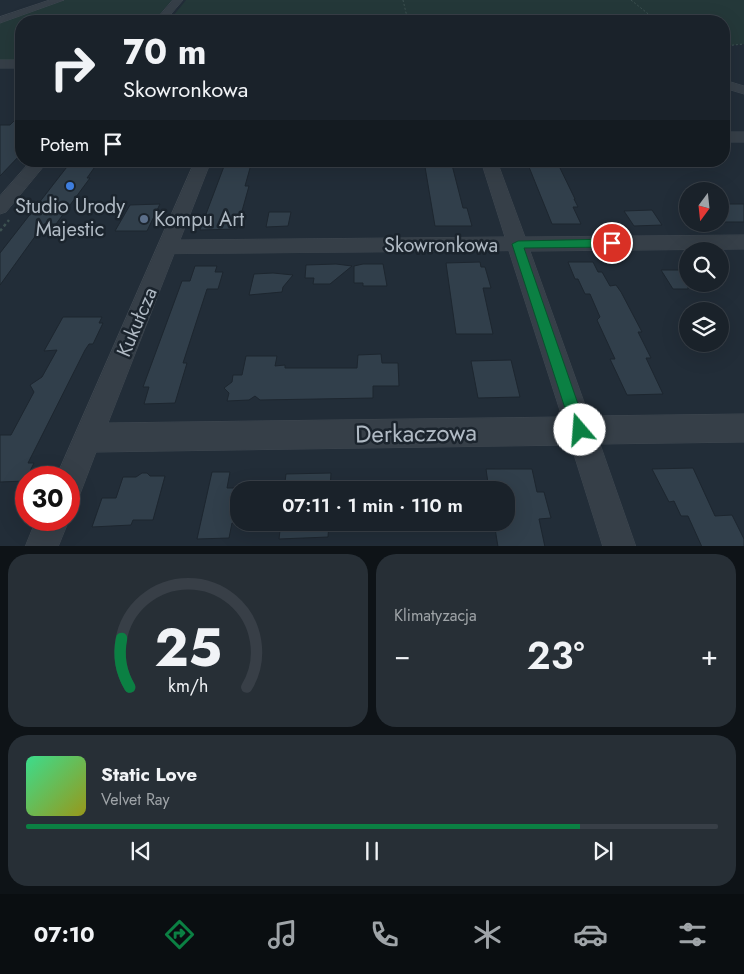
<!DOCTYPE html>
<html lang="pl">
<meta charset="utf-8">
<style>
body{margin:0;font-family:Jost,sans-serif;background:#272f36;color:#f1f3f6;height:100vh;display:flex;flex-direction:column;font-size:19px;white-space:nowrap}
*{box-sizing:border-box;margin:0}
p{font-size:16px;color:#9fa4a8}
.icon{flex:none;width:28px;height:28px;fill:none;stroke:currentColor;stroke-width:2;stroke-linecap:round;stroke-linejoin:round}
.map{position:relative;height:546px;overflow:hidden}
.sheet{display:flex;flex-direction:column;gap:8px;padding:8px;background:#0e1317;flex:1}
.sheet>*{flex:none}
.guide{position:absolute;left:15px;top:15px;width:715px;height:152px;border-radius:20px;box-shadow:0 5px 20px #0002,0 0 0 1px #383f47;background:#1a222a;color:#f1f3f6;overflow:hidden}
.needle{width:32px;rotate:195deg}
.controls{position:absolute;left:679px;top:182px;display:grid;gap:10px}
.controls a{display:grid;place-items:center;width:50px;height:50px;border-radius:50%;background:#1a222a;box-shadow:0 5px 20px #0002,0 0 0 1px #383f47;font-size:25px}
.speed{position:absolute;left:15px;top:466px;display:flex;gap:10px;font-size:25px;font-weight:700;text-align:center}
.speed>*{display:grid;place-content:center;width:65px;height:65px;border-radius:50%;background:#1a222a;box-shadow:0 5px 20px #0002,0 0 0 1px #383f47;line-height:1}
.speed .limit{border:8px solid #d22;background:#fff;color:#111}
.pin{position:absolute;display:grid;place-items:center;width:42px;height:42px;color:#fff;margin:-21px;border:2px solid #fff;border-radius:50%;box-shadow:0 1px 5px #0007}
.me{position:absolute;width:55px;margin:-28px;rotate:342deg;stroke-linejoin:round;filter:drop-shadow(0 0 4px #0008)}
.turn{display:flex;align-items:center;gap:18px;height:105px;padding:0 25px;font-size:22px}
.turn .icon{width:65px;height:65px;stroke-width:2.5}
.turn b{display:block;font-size:35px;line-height:42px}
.then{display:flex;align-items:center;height:48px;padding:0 25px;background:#0003;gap:10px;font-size:19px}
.big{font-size:38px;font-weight:600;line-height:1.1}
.sheet .card{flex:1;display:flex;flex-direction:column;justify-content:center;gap:8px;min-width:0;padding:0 18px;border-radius:20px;background:#272f36}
.sheet .dial{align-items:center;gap:0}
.dial svg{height:130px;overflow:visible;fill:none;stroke:#383f47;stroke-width:7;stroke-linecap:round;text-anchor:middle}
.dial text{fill:#f1f3f6;stroke:none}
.song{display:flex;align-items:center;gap:15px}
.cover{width:60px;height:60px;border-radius:8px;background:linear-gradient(135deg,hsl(150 70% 55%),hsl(60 70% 35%))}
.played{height:5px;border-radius:2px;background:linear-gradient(90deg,#0b8043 80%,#383f47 80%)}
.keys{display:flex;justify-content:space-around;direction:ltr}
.heat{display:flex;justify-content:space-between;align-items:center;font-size:28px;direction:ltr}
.sheet .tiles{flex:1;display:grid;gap:8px;grid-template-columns:1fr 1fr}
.card:last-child{grid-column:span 2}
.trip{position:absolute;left:230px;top:481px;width:285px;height:50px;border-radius:20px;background:#1a222a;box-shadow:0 5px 20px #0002,0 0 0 1px #383f47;font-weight:600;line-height:50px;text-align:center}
.tabs{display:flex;height:80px;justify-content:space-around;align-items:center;background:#0a0e11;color:#9fa4a8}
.tabs .icon{width:35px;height:35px}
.tabs .current{color:#0b8043}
.tabs b{font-size:22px;color:#f1f3f6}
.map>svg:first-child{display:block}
.green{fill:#243839}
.building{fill:#313f4b;stroke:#1d262f}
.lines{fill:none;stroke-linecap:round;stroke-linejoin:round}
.minor-casing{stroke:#3f4851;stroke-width:1}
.path-far1{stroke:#3d5151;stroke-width:1;stroke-dasharray:2 2;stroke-linecap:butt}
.path{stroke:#3d5151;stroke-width:2.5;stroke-dasharray:3 3;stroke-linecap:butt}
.minor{fill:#363f48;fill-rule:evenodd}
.route{fill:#0b8043;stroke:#07532c}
.shop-dot{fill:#3f7fe0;stroke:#1b242d;stroke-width:2}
.service-dot{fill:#5c6f8a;stroke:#1b242d;stroke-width:2}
.labels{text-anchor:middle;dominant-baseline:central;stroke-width:5;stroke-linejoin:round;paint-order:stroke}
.poi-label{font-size:20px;fill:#b0bac4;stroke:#1b242d}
.street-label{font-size:20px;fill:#b0bac4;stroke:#1b242d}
.near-street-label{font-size:24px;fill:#b0bac4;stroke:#1b242d}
</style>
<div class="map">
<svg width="744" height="547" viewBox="0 0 744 547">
<rect width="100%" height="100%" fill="#222d38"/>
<path class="green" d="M64 0H172L154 21H21V61L0 62V21Z
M186 0H744V44L724 46V21H169Z"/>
<path class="building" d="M21 114V154L0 176V125H10Z
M74 161H99L87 178H90L56 224H44L0 285V253L70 163Z
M226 161H252L245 186H249L237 229 200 230Z
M424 161H451L463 208H467L472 226H435Z
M559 166 575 199H574L578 207H573L581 224H552L529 167Z
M160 204 147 231H115L130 205Z
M720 204H744V222H725L720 216Z
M652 210 662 225 634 226 624 211Z
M269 212H291L288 226 266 227Z
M480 262 481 267H485L491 288H483L493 334H456L446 263Z
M568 262H593L598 272H602L610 286 616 285 621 292 642 332H638L651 358H646L663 394 627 395 610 359H615L597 320 600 317 590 294H585L578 279H575Z
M336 264 352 266 330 284H313L314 278H305L306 265Z
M363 264H383L387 286H363V283H354V266Z
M195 266H217L215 272H223L218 289H207L183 363H187L175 403 144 404 149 387H143L182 281H190Z
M661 270H688V289H673Z
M273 273 293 275 283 287 282 292 249 295 254 274Z
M63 317H102L99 323H103L93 344H89L85 350 28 463H34L25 481 0 482V435H11L34 392 30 385 42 377 57 350 44 351Z
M381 354 382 363H398L399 386H373V398L260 400 255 396 249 400 227 401 229 393 224 388 232 382 233 375H242L246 356H277L275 366 285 365V368H357L358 355Z
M511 360 520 397 478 398 471 361Z
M693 468 715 516 732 515 744 539V547H702L688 516H681L674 501 669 502 652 469Z
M486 469H532L537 492H544L551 518 539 519 545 547H498L494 522H506V490H489Z
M212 472H230L227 488H239V523H232L229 538 197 539Z
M142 473H147L150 476H165L153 520H133L131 525 92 527 102 498H116L123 477H136Z
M331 473 330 490H284L286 474Z
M281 522H329L328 537 279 539Z"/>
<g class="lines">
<g class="minor-casing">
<path id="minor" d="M50 0H64L0 23V17Z
M173 0H183L165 21H155Z
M0 60H21V68H0Z
M724 80 744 86V94L724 88Z
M724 132H744V142H724Z
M31 161H48L6 212 0 214V196Z
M195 161H211L180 240 505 237 481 161H497L525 237 744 235V249L530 251 589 416 744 414V442L600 444 636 547H603L571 445 96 452 80 494 69 498V478H56ZM509 251 562 417 108 423 174 254Z
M69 519V520L58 547H25L36 520Z"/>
</g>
<path class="path-far1" d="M403 0 408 21
M631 0 657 21
M724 46 744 44"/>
<path class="path" d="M0 231 9 220"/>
<use href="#minor" class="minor"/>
</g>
<path class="route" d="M612 239 617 243 612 247 524 248 587 430 585 436 580 438 574 436 572 430 512 244 518 241Z"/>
<circle class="shop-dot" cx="70" cy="186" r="5"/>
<circle class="service-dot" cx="144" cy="219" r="5"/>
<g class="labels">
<g class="poi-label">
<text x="70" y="206">Studio Urody<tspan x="70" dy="23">Majestic</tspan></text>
<text x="154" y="219" text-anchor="start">Kompu Art</text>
</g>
<g class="street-label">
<text x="441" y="245">Skowronkowa</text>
<text transform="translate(137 322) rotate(-67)">Kukułcza</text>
</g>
<g class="near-street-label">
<text transform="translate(416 433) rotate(-1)">Derkaczowa</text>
</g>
</g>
</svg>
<div class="controls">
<a><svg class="needle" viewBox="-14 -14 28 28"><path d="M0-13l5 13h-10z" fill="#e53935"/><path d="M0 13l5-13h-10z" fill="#9fa4a8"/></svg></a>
<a><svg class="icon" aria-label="search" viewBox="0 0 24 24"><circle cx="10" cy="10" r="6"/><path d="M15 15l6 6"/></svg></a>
<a><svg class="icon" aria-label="layers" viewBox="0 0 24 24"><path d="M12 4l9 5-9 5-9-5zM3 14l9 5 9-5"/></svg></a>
</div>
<div class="speed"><div class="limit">30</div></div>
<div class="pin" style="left:612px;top:243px;background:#d93025"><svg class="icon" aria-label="arrive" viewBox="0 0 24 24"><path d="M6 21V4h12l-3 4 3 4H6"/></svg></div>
<svg class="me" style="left:580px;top:430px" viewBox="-20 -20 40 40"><circle r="19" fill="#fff"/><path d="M0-13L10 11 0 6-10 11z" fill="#0b8043"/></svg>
<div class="trip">07:11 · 1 min · 110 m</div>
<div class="guide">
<div class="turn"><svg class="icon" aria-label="right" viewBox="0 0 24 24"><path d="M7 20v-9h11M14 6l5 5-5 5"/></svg><div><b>70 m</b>Skowronkowa</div></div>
<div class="then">Potem<svg class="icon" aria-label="arrive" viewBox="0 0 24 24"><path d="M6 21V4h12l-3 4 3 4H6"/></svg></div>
</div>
</div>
<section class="sheet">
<div class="tiles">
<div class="card dial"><svg viewBox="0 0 100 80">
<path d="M14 69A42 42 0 1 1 86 69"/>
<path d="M14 69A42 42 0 0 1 9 39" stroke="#0b8043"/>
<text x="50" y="56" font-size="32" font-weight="700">25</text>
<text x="50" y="72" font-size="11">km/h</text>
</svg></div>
<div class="card"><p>Klimatyzacja</p>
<div class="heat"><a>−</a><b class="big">23°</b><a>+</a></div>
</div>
<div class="card">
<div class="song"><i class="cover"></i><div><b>Static Love</b><p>Velvet Ray</p></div></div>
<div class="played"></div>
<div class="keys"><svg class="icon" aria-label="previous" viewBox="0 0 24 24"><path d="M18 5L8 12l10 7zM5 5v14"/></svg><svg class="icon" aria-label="pause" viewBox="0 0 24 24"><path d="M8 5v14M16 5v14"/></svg><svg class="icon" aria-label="next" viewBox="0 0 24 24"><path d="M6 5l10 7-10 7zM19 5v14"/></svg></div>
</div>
</div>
</section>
<nav class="tabs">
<b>07:10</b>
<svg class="icon current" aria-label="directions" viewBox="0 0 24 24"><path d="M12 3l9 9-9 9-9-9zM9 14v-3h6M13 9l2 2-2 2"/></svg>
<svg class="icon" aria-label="music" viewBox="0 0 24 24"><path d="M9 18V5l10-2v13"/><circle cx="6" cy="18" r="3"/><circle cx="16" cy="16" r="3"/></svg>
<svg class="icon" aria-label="phone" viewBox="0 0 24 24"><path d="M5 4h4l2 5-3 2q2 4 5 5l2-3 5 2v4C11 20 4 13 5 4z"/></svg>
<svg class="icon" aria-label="climate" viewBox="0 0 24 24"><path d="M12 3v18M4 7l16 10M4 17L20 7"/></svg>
<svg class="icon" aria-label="car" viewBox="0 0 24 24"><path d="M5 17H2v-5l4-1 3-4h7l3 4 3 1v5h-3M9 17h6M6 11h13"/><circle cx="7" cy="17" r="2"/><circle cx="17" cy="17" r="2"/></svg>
<svg class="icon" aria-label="filters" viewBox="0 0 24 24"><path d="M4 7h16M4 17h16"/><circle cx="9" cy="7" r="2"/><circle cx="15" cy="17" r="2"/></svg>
</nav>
